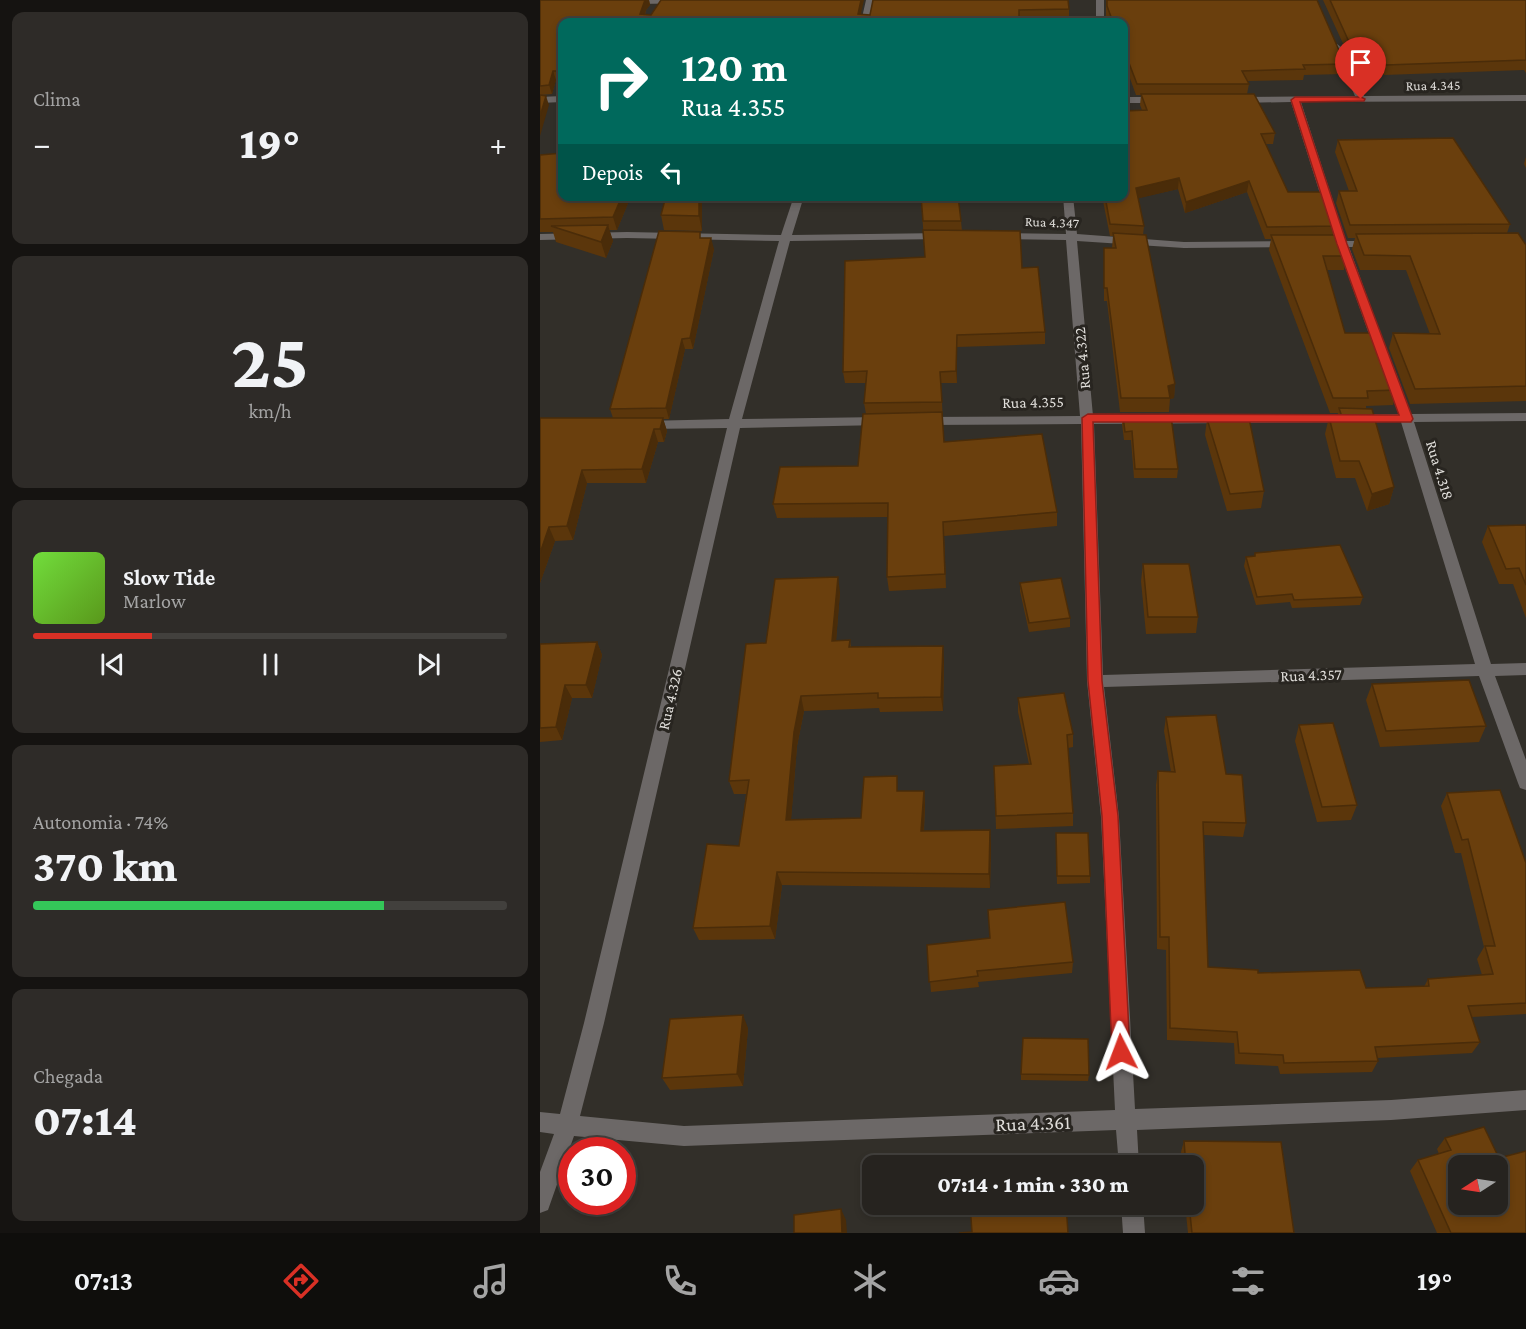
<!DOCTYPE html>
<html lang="pt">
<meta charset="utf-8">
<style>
body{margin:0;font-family:"Crimson Pro",serif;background:#2e2b28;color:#f1f3f6;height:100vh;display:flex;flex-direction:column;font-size:22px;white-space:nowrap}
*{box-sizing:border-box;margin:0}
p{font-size:20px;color:#a4a4a4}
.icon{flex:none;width:33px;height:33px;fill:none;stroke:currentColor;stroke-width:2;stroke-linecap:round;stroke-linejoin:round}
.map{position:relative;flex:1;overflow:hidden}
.details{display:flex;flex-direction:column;gap:12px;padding:12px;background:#151311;width:540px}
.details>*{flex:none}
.hud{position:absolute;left:18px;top:18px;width:570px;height:183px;border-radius:12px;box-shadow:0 3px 9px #0003,0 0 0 2px #42403d;background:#00695c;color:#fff;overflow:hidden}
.needle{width:39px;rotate:258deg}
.buttons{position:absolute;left:908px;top:1155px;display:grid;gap:12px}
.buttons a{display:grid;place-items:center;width:60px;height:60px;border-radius:12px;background:#26231f;box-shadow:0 3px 9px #0003,0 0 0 2px #42403d;font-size:30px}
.speed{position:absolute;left:18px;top:1137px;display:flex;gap:12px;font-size:30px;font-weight:700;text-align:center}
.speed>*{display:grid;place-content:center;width:78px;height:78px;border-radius:50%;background:#26231f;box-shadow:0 3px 9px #0003,0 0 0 2px #42403d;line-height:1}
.speed .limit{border:9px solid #d22;background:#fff;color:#111}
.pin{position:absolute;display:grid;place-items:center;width:51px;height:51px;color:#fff;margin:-62px -26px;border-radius:50% 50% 50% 0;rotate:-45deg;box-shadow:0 0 6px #0007}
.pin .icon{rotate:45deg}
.me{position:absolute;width:66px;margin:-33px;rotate:357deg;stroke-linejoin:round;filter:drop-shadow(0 0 4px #0008)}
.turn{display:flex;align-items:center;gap:21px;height:126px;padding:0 24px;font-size:27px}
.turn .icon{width:78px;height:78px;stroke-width:2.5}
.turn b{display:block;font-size:42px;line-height:51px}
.then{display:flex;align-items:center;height:57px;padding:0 24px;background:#0003;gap:12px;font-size:22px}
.big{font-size:45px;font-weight:800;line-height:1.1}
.details .widget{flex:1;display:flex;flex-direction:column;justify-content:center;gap:9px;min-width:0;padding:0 21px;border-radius:12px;background:#2e2b28}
.details .dial{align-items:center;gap:0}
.dial b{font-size:78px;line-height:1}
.song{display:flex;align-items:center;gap:18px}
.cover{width:72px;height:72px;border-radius:9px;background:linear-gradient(135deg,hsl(100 70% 55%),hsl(90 70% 35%))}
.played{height:6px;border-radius:3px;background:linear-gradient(90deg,#d93025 25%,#42403d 25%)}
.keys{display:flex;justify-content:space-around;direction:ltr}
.heat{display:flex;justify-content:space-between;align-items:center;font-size:33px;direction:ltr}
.charge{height:9px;border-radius:4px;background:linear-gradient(90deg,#34c759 74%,#42403d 0)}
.trip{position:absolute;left:322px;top:1155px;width:342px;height:60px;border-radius:12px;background:#26231f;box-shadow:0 3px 9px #0003,0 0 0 2px #42403d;font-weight:800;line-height:60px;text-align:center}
.tab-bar{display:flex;height:96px;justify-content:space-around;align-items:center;background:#0f0e0c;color:#a4a4a4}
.tab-bar .icon{width:42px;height:42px}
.tab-bar .current{color:#d93025}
.tab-bar b{font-size:27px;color:#f1f3f6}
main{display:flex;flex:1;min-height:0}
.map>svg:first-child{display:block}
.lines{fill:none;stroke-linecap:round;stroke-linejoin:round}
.minor{fill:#6c6867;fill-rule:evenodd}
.wall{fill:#5b360b}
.shaded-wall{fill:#4a2c09}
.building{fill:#6a3f0d;stroke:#4a2c09;stroke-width:1.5;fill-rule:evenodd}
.route{fill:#d93025;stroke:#8d1f18;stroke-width:1.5}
.labels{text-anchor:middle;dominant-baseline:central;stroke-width:6;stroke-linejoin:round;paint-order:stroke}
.far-street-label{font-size:14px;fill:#dfddd9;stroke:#282520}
.street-label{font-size:16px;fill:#dfddd9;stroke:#282520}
.near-street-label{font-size:20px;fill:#dfddd9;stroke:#282520}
</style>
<main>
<section class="details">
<div class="widget"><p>Clima</p>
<div class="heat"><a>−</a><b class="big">19°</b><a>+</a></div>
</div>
<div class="widget dial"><b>25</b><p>km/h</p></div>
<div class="widget">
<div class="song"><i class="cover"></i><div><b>Slow Tide</b><p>Marlow</p></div></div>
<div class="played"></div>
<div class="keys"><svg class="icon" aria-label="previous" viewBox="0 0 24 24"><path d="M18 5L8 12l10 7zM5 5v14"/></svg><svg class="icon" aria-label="pause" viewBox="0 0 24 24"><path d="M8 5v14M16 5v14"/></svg><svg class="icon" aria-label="next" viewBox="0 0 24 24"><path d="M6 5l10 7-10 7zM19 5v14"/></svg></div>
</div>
<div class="widget"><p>Autonomia · 74%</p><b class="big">370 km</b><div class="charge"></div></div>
<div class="widget"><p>Chegada</p><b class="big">07:14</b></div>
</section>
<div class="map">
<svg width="986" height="1233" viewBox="0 0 986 1233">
<rect width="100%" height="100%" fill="#322f29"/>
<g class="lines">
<path class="minor" d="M87 0H187L183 3 90 4Z
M326 0H334L329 22H321Z
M556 0H564V22H556Z
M797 44 801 47 824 96 986 95V101L761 102 806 241H833L838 244 833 247H809L847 351 841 355 835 351 798 247H782L777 244 782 241H795L751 102 698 103 693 100 698 97 815 96 793 47Z
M22 96V102L0 103V97Z
M584 97H620L625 100 620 103H584Z
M254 196H264L252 235 404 233 409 236 404 239 250 241 202 419 342 417 348 421 342 425 200 428 64 1023 40 1116 144 1126 575 1110 561 817 547 681 541 424 384 425 378 421 384 417 540 416 526 240 461 239 456 236 461 233 526 234 523 196H533L537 234 644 242 749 241 754 244 749 247 644 248 537 241 553 416 859 414 844 373 850 369 856 373 871 414 986 413V421L874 422 951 664 986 663V675L955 676 986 760V790L980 788 978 783 939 676 564 687 579 817 595 1109 851 1100 986 1090V1110L851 1120 597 1130 599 1166H579L576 1130 144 1146 34 1136 8 1210 0 1213V1172L14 1134 0 1132V1112L20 1114 44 1023 187 428 105 429 99 425 105 421 189 419 239 241 87 238 0 240V234L87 232 241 235ZM861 422 935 664 563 675 554 424Z
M581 1204H603L605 1233H583Z"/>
</g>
<path class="wall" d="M0 0H109L110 5 106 10 105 15H330L333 0 529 9V18L22 22V80H16L12 94 0 95Z
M566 0 805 64 803 74 764 75 763 80 707 81 709 84 707 94 735 133 733 144H726L748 192 794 226 793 235 807 256 804 270H787L805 333 857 390 853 405 826 406V409L854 487 849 504 827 511 815 478H796L785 434 789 417H797L798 413H790L729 250 731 239H725L707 192 645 213 638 189 598 198 604 226 603 235 635 384 634 398 630 399 629 412H580L567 301H564V248H572L573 236H570L562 196H584L602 110 600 105 601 95H596L584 62V22H569L566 16Z
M783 0H986V73L984 70 844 75 843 74H817Z
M798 140 970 224 967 233 986 245V401L870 404 849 348 853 333 890 334 866 270H820L812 249 815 238H808L796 203 799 191H809L795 152Z
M0 155 91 196 77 230H69L73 241 66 258 16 242 13 232H0Z
M986 157V168L984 164Z
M126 196H162V231L124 230 121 215Z
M381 196 421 221 422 231 482 268 505 332V344L417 347V383H401L404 442 517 512V526L404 536 406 588 349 591 347 577 348 517 237 518 233 504 318 466 326 414 324 403 326 383H305L303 372 385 257Z
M161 238 174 249 153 349H145L129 419H123L127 431 124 442H118L106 483H47L33 540 15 541 0 583V418H73L70 409Z
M583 416 638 469 637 478H594L591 440H584L582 424Z
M667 419 724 491 721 508 687 511 665 435Z
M986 525V618L973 584H959L942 542 948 526Z
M715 553 823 597 820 605 752 608 750 602 716 605 704 566 706 557 714 556Z
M603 564 658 617 656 633 606 634 601 581Z
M480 583 530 618V627L489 632 480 591Z
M300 592 296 640H310L311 647 404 660 403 711 340 712 339 708 264 711 257 746 251 819 321 818 359 791H384L385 805 384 831 451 844 450 888 242 885 235 939 159 940 153 928 199 846 206 794H194L189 781 226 643Z
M57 642 62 655 52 698H32L22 740 0 742V644Z
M832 684 946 726 939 742 840 747 826 700Z
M478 698 533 734V747L528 748 533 813V826L456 829 454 766 489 764 478 712Z
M626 717 686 774 706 823 703 837 664 835 668 967 718 973 826 988 884 987 888 979 942 975 937 959 944 947 921 853H915L901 806 907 793 986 863V1014L932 1017 940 1042 932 1053 837 1058 838 1061 832 1072 740 1074 738 1066 695 1064 694 1043 627 1040 626 950 617 949 616 785 618 771 631 772 624 731Z
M759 725 817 805 811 820 777 822 755 741Z
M516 841 550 876V883L517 884Z
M387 945 533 962 532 973 438 982 439 987 391 992Z
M208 1028 203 1086 130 1090 122 1078Z
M481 1074 549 1075 548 1081 481 1080Z
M905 1138 959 1158 986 1233H897L870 1171 878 1160 899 1154 897 1149Z
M644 1141 754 1233H648L645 1204H654V1166H642L641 1152Z"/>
<path class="shaded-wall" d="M105 0H109L110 5 106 10 102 22 100 14Z
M321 0H324L319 22 318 14Z
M13 71 16 80 12 94 9 85Z
M6 96 9 105 0 136V116Z
M639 178 638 189 596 199V188Z
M709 181 707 192 645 213 646 202Z
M82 196H91L77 230 73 217Z
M159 196H162V231L159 216Z
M68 225 73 241 66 258 61 242Z
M171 238 174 249 153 349 150 338Z
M417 335V383L416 371Z
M142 339 145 349 129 419 126 408Z
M635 384 634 398 630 399 628 386Z
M123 418 127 431 124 442 120 429Z
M114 429 118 442 106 483 102 469Z
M42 470 47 483 33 540 27 526Z
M854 487 849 504 827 511 832 494Z
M9 527 15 541 0 583V553Z
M298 577 300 592 295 655 292 641Z
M57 642 62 655 52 698 46 685Z
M403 646 404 660 403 711 401 697Z
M25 685 32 698 22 740 16 727Z
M261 696 264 711 257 746 250 833 246 820 254 732Z
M384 791 385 805 383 844 381 831Z
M450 830 451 844 450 888 449 874Z
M237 872 242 885 235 939 230 926Z
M203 1015 208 1028 203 1086 197 1074Z
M301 1209 306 1220 307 1233H302Z"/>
<path class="building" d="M0 0H105L100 14 111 15 121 0H321L318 14 330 15 333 0H528L529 9 479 10V22H22V71H13L9 85 0 86Z
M567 0H777L805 64 763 65 765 69 702 71 709 84H597L584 50V22H573L567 6Z
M790 0H986V60L846 65 845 63 819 64Z
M601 94H714L735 133 721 134 748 192H783L794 226 727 227 709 181 646 202 639 178 596 188 604 226 570 224 565 196H584V111L607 110Z
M0 95 6 96 0 116Z
M913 138 970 224 810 225 799 191H817L798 140Z
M22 153V196H82L73 217 0 219V155Z
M126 196H159V216L121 215Z
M381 196H418L421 221H383Z
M68 225 61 242 11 226Z
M383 230 480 231 482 268 498 267 505 332 417 335 416 371 400 372 402 402 324 403 327 371 303 372 305 261 385 257Z
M119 231 160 232V238H171L150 338 142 339 126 408 70 409Z
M573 233 606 235 635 384 628 386 630 398H581L567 288H564V248H576Z
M978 233 986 245V386L875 389 853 333 900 334 870 256 824 255 816 234Z
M731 235H799L807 256H783L805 333H836L857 390 827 391 828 398H793Z
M799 408 832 409 854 487 832 494 819 461H800L789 417H802Z
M402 412 404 442 502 434 517 512 403 522 405 574 347 577 348 503 233 504 240 467 318 466 323 414Z
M583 416H631L638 469H595L592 431 585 432Z
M0 418H123L120 429H114L102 469 42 470 27 526 9 527 0 553Z
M709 418 724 491 690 494 667 419Z
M986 525V585L979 568 966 569 948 526Z
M800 545 823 597 754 600 752 594 717 597 706 557 715 556V553Z
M603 564H649L658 617H608Z
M298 577 292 641 310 640 309 647 403 646 401 697 338 698V693L261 696 254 732 246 820 321 818 324 777 357 776V791H384L381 831 450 830 449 874 237 872 230 926 153 928 167 844 199 846 209 780 189 781 206 644 226 643 235 579Z
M521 578 530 618 489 623 480 583Z
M57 642 46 685H25L16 727 0 728V644Z
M929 680 946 726 846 731 832 684Z
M524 693 533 734 527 735 533 813 456 816 454 766 491 764 478 698Z
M676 715 686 774 702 775 706 823 663 822 668 967 718 970V973L820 970 826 988 889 986 888 979 953 974 945 946H955L928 839 922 840 907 793 960 790 986 863V1003L928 1006 940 1042 835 1047 838 1061 744 1063 743 1055 699 1053 697 1032 630 1028 629 937H620L618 771 635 772 626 717Z
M793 723 817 805 782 807 759 725Z
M516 833H548L550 876H517Z
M525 902 533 962 437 971 438 976 389 982 387 945 450 938 448 910Z
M203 1015 197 1074 122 1078 130 1019Z
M483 1038 548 1039 549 1075 481 1074Z
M944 1127 959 1158 986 1151V1233H911L878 1160 911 1150 905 1138ZM918 1166H957V1204H918Z
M644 1141 741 1142 754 1233H652L649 1204H654V1166H646Z
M430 1204H526L528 1233H419L432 1232Z
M301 1209 302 1233H254V1215Z"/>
<path class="route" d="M821 97 825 99 824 101 760 102 807 244 873 419 871 422H553L562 681 578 816 590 1052 587 1058 581 1061 574 1058 572 1052 562 816 548 681 542 418 548 414 859 415 797 244 751 100 755 97Z"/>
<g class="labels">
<g class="far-street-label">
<text transform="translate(893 85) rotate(-1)">Rua 4.345</text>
<text transform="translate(512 222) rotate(2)">Rua 4.347</text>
</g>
<g class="street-label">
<text transform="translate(542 358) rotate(-95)">Rua 4.322</text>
<text transform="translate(493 402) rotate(-1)">Rua 4.355</text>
<text transform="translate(900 470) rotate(73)">Rua 4.318</text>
<text transform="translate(771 675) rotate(-2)">Rua 4.357</text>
<text transform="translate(130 699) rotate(-77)">Rua 4.326</text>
</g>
<g class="near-street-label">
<text transform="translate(493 1123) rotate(-2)">Rua 4.361</text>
</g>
</g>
</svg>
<div class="buttons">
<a><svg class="needle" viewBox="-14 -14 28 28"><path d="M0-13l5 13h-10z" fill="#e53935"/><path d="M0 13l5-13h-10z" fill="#a4a4a4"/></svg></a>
</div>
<div class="speed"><div class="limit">30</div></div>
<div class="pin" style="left:821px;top:99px;background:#d93025"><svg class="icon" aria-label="arrive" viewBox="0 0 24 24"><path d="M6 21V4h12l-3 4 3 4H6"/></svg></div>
<svg class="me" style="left:581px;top:1052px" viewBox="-20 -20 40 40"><path d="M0-17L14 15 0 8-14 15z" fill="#d93025" stroke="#fff" stroke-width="4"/></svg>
<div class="trip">07:14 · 1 min · 330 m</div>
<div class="hud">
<div class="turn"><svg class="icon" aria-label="right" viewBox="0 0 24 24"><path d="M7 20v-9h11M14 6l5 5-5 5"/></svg><div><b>120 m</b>Rua 4.355</div></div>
<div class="then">Depois<svg class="icon" aria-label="left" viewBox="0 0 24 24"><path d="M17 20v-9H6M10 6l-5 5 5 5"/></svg></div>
</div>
</div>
</main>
<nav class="tab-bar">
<b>07:13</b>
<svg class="icon current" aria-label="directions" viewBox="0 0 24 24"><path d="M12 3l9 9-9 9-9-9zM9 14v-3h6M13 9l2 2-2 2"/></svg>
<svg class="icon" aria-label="music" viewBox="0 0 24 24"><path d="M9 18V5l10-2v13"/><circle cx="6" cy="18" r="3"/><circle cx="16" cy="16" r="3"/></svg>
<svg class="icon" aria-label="phone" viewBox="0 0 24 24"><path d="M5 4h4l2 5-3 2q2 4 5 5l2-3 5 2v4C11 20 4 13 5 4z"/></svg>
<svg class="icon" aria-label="climate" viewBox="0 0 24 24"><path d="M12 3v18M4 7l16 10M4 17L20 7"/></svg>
<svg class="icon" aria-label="car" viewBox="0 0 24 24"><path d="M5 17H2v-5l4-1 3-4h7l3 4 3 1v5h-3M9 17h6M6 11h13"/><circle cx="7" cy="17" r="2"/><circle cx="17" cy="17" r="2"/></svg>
<svg class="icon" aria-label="filters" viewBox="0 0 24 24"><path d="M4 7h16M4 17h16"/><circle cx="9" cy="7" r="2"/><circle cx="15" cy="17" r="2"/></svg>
<b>19°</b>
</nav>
